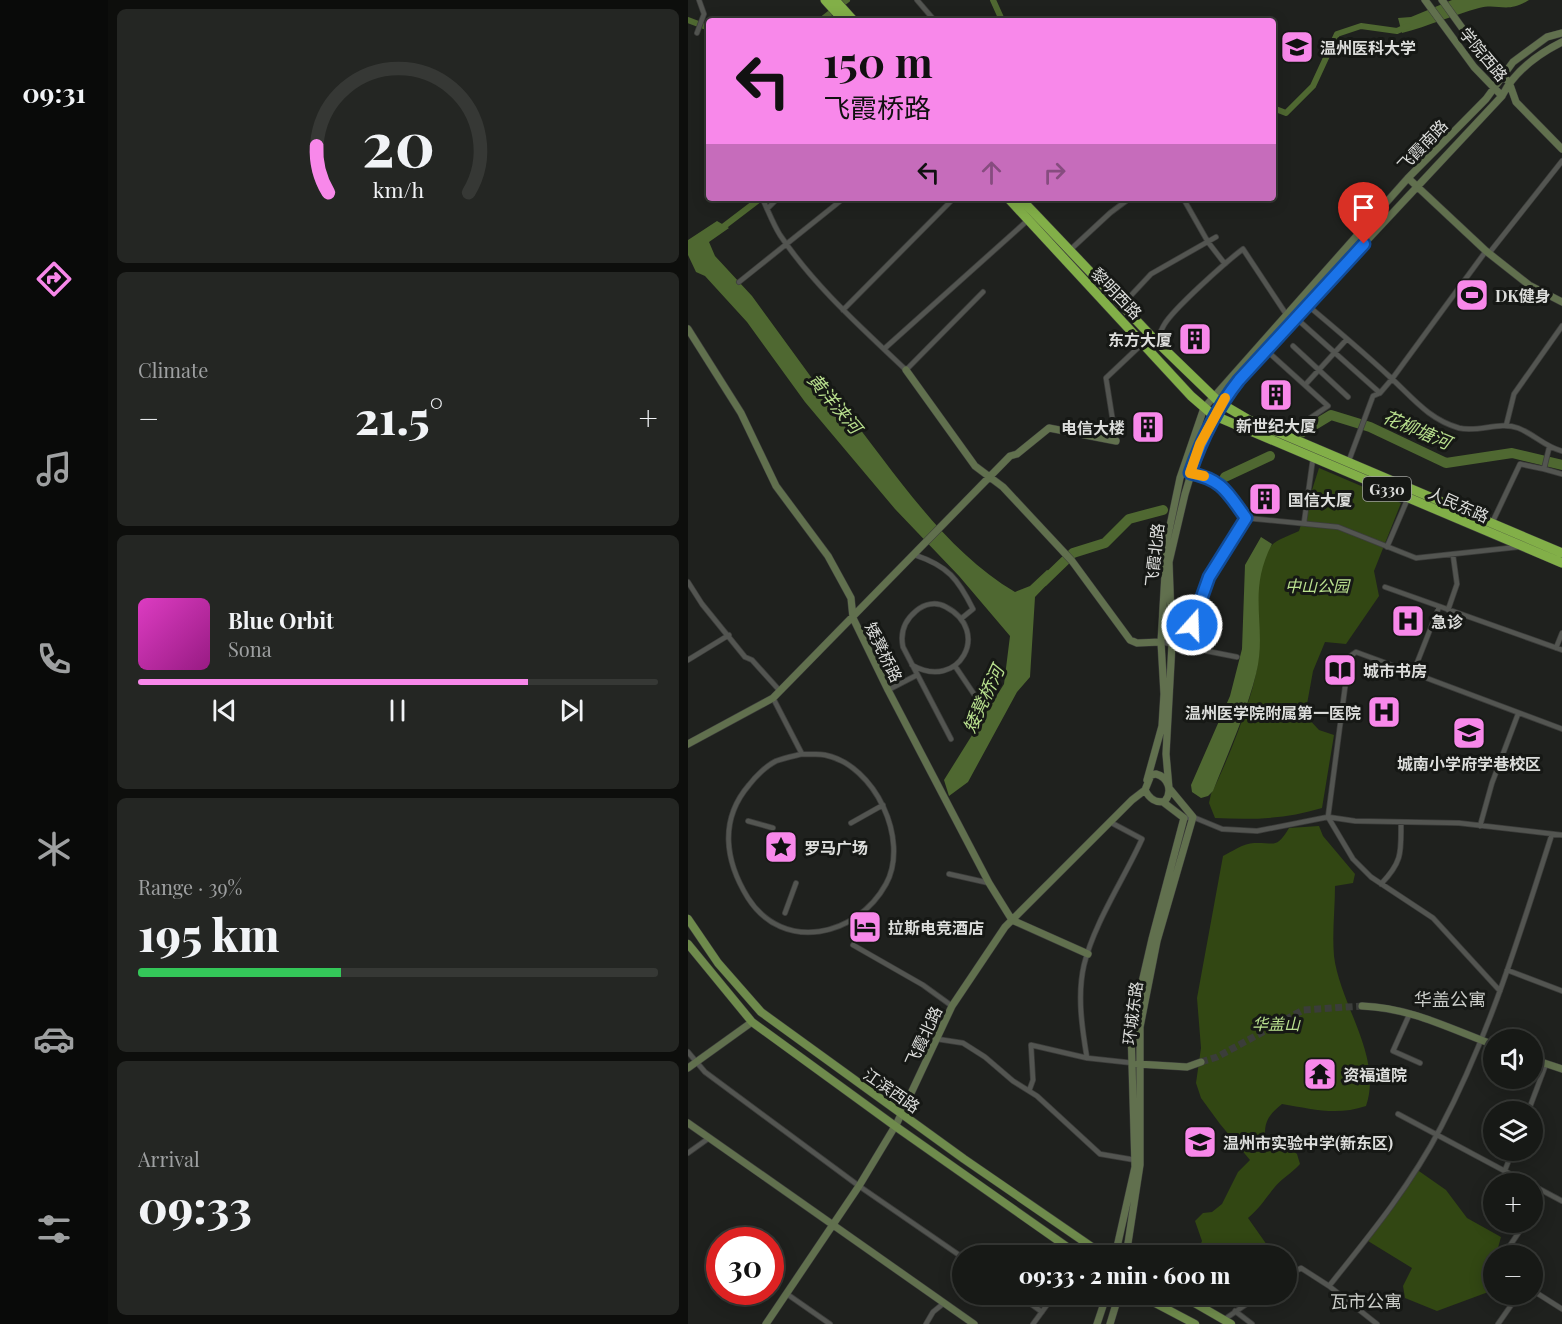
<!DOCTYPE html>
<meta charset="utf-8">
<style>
body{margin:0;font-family:"Playfair Display","Noto Sans SC",serif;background:#242623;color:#f1f3f6;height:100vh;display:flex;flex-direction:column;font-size:22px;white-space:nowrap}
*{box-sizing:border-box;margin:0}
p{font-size:20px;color:#9ea0a1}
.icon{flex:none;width:33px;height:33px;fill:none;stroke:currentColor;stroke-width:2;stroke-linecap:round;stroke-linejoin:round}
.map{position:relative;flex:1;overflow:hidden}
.side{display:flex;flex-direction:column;gap:9px;padding:9px;background:#0d0e0c;width:580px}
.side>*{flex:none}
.guide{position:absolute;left:18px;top:18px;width:570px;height:183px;border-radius:6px;box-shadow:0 3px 15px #0003,0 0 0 2px #363835;background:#f888ea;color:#111;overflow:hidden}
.buttons{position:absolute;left:795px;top:1029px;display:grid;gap:12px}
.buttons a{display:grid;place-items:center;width:60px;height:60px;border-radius:50%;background:#171916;box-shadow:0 3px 15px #0003,0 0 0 2px #363835;font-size:30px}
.speed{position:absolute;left:18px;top:1227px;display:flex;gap:12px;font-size:30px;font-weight:700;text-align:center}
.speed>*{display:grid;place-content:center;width:78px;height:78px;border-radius:50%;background:#171916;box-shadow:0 3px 15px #0003,0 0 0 2px #363835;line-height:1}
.speed .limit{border:9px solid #d22;background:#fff;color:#111}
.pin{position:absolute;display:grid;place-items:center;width:51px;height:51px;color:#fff;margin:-62px -26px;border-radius:50% 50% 50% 0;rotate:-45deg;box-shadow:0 0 6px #0007}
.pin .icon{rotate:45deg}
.me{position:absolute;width:66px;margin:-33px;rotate:20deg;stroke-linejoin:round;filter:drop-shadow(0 0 4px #0008)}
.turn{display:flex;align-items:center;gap:21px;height:126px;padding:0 18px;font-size:27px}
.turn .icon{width:78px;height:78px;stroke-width:2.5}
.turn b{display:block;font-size:42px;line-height:51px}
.lanes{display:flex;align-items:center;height:57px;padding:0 18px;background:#0003;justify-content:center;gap:30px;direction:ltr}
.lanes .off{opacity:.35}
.big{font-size:45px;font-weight:800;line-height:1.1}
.side .card{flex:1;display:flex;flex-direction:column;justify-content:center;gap:9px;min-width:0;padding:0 21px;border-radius:9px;background:#242623}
.side .dial{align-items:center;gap:0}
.dial svg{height:156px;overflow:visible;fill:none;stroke:#363835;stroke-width:7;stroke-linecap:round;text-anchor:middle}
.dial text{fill:#f1f3f6;stroke:none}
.song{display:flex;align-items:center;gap:18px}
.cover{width:72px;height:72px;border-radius:9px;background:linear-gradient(135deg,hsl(310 70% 55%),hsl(310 70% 35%))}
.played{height:6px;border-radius:3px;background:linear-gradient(90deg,#f888ea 75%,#363835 75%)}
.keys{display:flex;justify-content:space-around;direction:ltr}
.heat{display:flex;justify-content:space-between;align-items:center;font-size:33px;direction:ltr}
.charge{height:9px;border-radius:4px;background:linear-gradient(90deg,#34c759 39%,#363835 0)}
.trip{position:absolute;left:264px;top:1245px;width:345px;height:60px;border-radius:30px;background:#171916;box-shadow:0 3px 15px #0003,0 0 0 2px #363835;font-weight:800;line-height:60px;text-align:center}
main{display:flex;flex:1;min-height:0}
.menu{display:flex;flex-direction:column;width:108px;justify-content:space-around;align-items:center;background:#090a09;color:#9ea0a1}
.menu .icon{width:42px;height:42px}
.menu .selected{color:#f888ea}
.menu b{font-size:27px;color:#f1f3f6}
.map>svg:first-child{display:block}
.green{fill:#324713}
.water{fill:#4f6831}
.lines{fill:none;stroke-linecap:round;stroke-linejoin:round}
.canal{stroke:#4f6831;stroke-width:6}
.river{stroke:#4f6831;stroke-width:10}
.secondary-tunnel{stroke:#3b3d3a;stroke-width:7;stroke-dasharray:7 3.5;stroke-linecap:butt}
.street-casing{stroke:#3c3d3b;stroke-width:6}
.secondary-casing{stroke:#3c3d3b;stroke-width:8}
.primary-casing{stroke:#3c3d3b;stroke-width:9}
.highway-casing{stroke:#3c3d3b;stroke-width:10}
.street{stroke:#535551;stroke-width:4.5}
.secondary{stroke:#61704e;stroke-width:7}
.primary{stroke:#6f8b4c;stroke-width:8}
.highway{stroke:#82af48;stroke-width:9}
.route-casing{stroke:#114b97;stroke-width:15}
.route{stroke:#1a73e8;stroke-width:10}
.slow{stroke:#f59e0b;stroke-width:10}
.labels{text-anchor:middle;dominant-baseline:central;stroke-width:6;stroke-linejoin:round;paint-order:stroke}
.shield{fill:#161815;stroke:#a1a2a0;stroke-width:1.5}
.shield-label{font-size:15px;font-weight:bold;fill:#dcdddb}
.poi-label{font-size:16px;font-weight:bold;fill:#dcdddb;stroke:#161815;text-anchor:start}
.street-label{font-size:16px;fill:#dcdddb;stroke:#161815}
.park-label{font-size:16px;font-style:italic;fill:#bae18f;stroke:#161815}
.water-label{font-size:18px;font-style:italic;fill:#b8df8d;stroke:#161815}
.neighbourhood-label{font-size:18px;fill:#caccc8;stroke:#161815}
</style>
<main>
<nav class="menu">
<b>09:31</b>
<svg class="icon selected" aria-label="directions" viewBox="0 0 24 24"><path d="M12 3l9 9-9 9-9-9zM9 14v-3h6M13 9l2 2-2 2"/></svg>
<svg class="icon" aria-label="music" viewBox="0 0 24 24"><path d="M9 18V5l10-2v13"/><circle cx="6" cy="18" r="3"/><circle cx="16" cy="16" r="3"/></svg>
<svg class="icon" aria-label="phone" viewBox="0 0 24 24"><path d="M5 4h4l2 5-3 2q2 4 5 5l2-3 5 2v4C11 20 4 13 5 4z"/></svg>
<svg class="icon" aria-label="climate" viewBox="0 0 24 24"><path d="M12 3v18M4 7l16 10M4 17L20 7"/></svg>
<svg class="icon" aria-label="car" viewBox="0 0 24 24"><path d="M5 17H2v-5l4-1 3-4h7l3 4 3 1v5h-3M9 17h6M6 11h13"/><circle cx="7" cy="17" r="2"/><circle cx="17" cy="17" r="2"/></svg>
<svg class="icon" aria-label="filters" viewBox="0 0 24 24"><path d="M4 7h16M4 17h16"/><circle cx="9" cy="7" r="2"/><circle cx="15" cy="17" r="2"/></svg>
</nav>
<section class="side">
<div class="card dial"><svg viewBox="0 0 100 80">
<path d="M14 69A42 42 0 1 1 86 69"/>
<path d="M14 69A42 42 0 0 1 8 45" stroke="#f888ea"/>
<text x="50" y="56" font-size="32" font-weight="700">20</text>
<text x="50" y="72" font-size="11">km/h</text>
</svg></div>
<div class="card"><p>Climate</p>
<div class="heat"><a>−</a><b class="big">21.5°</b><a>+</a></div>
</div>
<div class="card">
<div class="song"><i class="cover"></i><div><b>Blue Orbit</b><p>Sona</p></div></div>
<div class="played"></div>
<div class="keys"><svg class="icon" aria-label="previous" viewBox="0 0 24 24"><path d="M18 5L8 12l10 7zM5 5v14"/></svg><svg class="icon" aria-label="pause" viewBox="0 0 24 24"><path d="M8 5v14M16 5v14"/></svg><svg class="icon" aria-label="next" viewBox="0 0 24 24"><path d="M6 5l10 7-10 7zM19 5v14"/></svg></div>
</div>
<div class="card"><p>Range · 39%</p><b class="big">195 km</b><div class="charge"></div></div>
<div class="card"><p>Arrival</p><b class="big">09:33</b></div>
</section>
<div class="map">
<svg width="874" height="1324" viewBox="0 0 874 1324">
<rect width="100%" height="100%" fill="#1f211e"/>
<path class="green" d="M631 468 713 503 686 571 691 596 658 644 637 642 625 671 617 715 631 730 646 735 634 808C598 819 565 820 527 818L521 803 523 794C538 765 562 705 568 673 577 633 556 581 583 546 589 539 603 535 611 531Z
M631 826 635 836 667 874 665 883 647 886C647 909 644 933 646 956 652 1005 695 1057 678 1106 649 1116 624 1109 594 1104 575 1119 576 1127 578 1150L599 1146 609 1154 612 1164C604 1173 593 1179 586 1188 577 1199 571 1209 560 1218L579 1245 580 1255H508L514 1241 507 1221 515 1213 524 1212 534 1204 550 1172 562 1160 532 1124 513 1098 508 1083 513 1048 509 998 535 856C543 852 556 843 566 843 586 842 588 850 601 828Z
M728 1169 758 1190 779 1218 813 1237 808 1255 806 1256 805 1292 803 1291 749 1311 717 1298 715 1286 724 1268 680 1241Z"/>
<path class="water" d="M764 0H841C819 14 811 3 791 8 765 15 741 26 714 33L710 18 723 17Z
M29 221 41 228 21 242 27 256 64 296 142 403 153 405C205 469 254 549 327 592L342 586 359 570 369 574 347 597 342 677 329 692 280 782 261 796 256 780 316 684 322 636 271 576 207 509 117 402 59 322 17 276 8 272 0 255V240Z
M573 537 584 544C558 594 580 626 568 674 558 714 540 753 525 791L520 796 513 798 504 792 503 785 542 696 554 649 557 565Z"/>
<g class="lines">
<path class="canal" d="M305 0 314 20 322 21
M0 20 21 28
M132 21 159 0
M585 108 598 113 625 86 649 34 673 26 709 31 720 26
M31 230 73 198"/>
<path class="river" d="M613 433 643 415 682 427 758 463 824 453 874 465
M537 477 582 456
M355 582 385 553 417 543 441 519 475 510"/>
<path class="secondary-tunnel" d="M513 1062 529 1057 615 1010 674 1006"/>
<g class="street-casing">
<path id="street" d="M229 0 247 21
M302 21H306
M9 33 16 14 11 0
M74 198C80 210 85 224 92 235 127 287 174 328 218 370L295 292
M495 198 520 242 537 264
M79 209 90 198
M381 251 422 213 442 198
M802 252 874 161
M51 282 156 198
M612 299C642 324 673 350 702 377 724 397 740 419 771 428 790 433 811 421 830 428 846 434 857 447 874 451
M434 305 463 274 528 237
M155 310 266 198
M609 319 692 393
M467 340C472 335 473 330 476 325 485 309 539 261 555 249L598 314
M605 346 660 397
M196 349 340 220
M578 350 640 406 603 431
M617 385 659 339
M818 426 826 394 874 326
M428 441 418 378 454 344
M861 448 856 469 874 474
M660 463 685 396 692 393 704 379 798 251
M502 473C535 480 539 492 558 518L650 527 728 558 830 547
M616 523 625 458
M804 523 832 464 856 469
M699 547 720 498
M227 555C260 566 270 579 285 609L274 618
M0 582 14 604 57 657 64 660 92 691
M697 587 874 650
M760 610 769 584 765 555
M473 642 549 657
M497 645 521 577 558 518
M868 648 874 633
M0 660 41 635
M224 665C271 692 304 631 258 607 248 601 236 604 228 611 216 621 212 633 215 647L263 739
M267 666 294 706
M725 673 874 729
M200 690 229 675
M85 698 114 754
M114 754C122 754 130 754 137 755 187 765 222 840 198 884 169 937 95 953 60 898 37 861 31 820 61 785 67 777 78 766 88 761 96 758 106 756 114 754Z
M640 817 661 657 668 652 725 673 751 607
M640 817 665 859 683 877 745 918 812 991
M496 818 505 817 534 829 569 831 640 817 667 821 771 823 874 835
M60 821 85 828
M163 823 195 805
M792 826 804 783 830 714
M261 874 301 883
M693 884C715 861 713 852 713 822
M97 913 108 883
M165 945 235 985 264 1006
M819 970 874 991
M722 1013 705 1051 732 1063
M249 1039 275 1043 297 1057 325 1081 349 1096 412 1154 447 1160
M0 1052 17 1072 171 1186 274 1257
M399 1058C394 1028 389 995 396 965 406 923 436 879 454 839L422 822
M341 1091 345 1080 343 1045 399 1058 445 1063
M840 1112 858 1064
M710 1114 841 1184
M0 1153 21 1138
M817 1170 825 1150
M844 1185 874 1201
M815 1256 833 1229
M598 1277 613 1268 641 1286 689 1324
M641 1286C682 1235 723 1185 753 1127 802 1034 832 933 864 834
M844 1290 874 1309
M99 1294 142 1324
M329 1294 354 1312
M547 1311 564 1324
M537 1319 573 1294
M238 1324 245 1312 256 1303
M345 1324 367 1294
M810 1324 831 1294"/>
</g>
<g class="secondary-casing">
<path id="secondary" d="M737 0 786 67 814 96
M754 0 795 57 821 82 828 102 874 149
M720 178 798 251 841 285 874 302
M0 329 53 413 88 486 140 556 163 598 165 618 200 690 301 883 324 920 400 954
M218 370 287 466 315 487 384 561 442 640 449 643 473 642
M0 744 85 698 322 456 329 454 361 428 428 441
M459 780 474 726 476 694 473 642 479 540 492 478 516 408 720 178 798 99 825 62 859 37 874 33
M674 1006C723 1008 760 1028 806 1045
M844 1059 874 1069
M450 1064 499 1067 513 1062
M0 1068 64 1022
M0 1123 286 1324
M427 1256 447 1167 443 1030 464 939 496 818 475 802
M438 1256 452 1165V1027L469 941 505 817 481 788 478 754 484 644 481 562 497 494 512 444 532 403 569 358 814 96C826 72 850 54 874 42
M78 1324 171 1186 209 1123 264 1006 317 927 444 800 457 790 463 775 468 774C480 777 485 791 477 801 468 804 461 798 457 790
M409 1324 419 1294
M422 1324 431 1294"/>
</g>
<g class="primary-casing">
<path id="primary" d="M0 919 30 963 73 1012 276 1159 417 1256
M0 944 64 1022 207 1126 392 1256
M450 1294 507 1324
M491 1294 543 1324"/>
</g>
<g class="highway-casing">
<path id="highway" d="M137 0 156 21
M147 0 166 21
M320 198 503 396 525 415 874 563
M332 198 467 340 532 403 561 420 874 553"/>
</g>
<use href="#street" class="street"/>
<use href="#secondary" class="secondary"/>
<use href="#primary" class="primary"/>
<use href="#highway" class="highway"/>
</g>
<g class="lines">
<g class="route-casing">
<path id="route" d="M504 625 521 577 558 518C539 492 535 480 502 473 514 438 528 409 551 380L676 244"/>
</g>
<use href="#route" class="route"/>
<path class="slow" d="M516 476 502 473 512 444 537 398"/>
</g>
<defs>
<g id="university-square" transform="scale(1.725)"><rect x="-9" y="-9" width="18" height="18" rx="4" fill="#f888ea" stroke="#161815"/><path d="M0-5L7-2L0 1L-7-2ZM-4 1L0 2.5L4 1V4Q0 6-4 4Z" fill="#111"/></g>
<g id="stadium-square" transform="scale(1.725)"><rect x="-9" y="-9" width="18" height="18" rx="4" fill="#f888ea" stroke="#161815"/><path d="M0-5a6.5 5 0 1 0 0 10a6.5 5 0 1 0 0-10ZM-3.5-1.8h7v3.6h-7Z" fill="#111"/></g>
<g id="building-square" transform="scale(1.725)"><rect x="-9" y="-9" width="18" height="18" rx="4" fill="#f888ea" stroke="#161815"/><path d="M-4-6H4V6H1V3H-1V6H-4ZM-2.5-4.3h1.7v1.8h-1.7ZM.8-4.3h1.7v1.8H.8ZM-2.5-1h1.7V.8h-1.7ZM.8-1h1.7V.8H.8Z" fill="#111"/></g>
<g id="hospital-square" transform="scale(1.725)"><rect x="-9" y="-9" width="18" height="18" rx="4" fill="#f888ea" stroke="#161815"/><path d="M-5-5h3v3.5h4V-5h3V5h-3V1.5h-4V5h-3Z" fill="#111"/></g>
<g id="library-square" transform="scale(1.725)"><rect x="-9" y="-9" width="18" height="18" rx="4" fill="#f888ea" stroke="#161815"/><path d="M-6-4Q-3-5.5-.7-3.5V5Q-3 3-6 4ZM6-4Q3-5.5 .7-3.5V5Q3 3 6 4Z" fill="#111"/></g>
<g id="school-square" transform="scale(1.725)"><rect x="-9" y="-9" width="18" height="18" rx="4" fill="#f888ea" stroke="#161815"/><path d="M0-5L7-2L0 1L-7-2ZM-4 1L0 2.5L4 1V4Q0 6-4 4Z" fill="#111"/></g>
<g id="sight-square" transform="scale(1.725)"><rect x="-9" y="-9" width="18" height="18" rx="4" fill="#f888ea" stroke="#161815"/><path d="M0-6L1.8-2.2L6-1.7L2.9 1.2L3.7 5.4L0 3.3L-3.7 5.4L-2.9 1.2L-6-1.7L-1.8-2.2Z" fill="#111"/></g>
<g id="hotel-square" transform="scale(1.725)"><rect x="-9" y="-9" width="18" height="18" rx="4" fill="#f888ea" stroke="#161815"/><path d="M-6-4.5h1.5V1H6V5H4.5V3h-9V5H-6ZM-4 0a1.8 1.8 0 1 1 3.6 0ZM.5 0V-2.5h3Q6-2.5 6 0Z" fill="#111"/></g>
<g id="temple-square" transform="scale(1.725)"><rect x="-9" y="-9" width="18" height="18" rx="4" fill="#f888ea" stroke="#161815"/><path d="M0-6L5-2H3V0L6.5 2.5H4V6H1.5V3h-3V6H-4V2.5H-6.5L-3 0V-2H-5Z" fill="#111"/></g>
</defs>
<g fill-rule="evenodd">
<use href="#university-square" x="609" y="47"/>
<use href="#stadium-square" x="784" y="295"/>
<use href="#building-square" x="507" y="339"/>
<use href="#building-square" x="588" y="395"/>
<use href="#building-square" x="460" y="427"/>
<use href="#building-square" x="577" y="499"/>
<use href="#hospital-square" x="720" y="621"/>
<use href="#library-square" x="652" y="670"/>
<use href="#hospital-square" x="696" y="712"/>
<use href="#school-square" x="781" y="733"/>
<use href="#sight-square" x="93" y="847"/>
<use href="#hotel-square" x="177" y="927"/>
<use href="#temple-square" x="632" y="1074"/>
<use href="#school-square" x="512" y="1142"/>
</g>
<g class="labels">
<rect class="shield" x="675" y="477" width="48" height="24" rx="4.5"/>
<g class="shield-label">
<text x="699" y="489">G330</text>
</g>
<g class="poi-label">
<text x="632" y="47">温州医科大学</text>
<text x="807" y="295">DK健身</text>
<text x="484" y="339" text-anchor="end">东方大厦</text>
<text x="588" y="425" text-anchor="middle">新世纪大厦</text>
<text x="437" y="427" text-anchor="end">电信大楼</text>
<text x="600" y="499">国信大厦</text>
<text x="743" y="621">急诊</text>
<text x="675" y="670">城市书房</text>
<text x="673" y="712" text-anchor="end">温州医学院附属第一医院</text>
<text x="781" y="763" text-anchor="middle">城南小学府学巷校区</text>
<text x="116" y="847">罗马广场</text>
<text x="200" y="927">拉斯电竞酒店</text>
<text x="655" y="1074">资福道院</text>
<text x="535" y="1142">温州市实验中学(新东区)</text>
</g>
<g class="street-label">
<text transform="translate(796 54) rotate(50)">学院西路</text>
<text transform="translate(734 145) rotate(-46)">飞霞南路</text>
<text transform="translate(429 293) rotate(46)">黎明西路</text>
<text transform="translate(771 504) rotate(24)">人民东路</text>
<text transform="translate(466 555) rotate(-84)">飞霞北路</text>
<text transform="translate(196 652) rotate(64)">矮凳桥路</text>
<text transform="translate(444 1013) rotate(-83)">环城东路</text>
<text transform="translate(235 1036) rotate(-65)">飞霞北路</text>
<text transform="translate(204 1090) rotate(35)">江滨西路</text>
</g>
<g class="park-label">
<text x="629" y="585">中山公园</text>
<text x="588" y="1023">华盖山</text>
</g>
<g class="water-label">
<text transform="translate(147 403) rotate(50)">黄洋浃河</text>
<text transform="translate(729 429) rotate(23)">花柳塘河</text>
<text transform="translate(295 699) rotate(-65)">矮凳桥河</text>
</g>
<g class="neighbourhood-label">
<text x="762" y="999">华盖公寓</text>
<text x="678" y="1301">瓦市公寓</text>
</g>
</g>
</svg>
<div class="buttons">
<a><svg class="icon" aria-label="sound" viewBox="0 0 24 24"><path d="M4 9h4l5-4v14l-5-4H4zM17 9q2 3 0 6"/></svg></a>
<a><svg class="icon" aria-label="layers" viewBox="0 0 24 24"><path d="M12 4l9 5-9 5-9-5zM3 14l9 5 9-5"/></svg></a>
<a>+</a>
<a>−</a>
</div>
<div class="speed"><div class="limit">30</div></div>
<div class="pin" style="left:676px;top:244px;background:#d93025"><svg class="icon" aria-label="arrive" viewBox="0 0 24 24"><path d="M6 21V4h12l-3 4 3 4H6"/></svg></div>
<svg class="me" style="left:504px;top:625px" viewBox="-20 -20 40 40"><circle r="17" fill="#1a73e8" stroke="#fff" stroke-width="3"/><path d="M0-11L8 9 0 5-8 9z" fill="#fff"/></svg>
<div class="trip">09:33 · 2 min · 600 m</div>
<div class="guide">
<div class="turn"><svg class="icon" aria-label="left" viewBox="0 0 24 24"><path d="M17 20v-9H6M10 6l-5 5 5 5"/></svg><div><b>150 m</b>飞霞桥路</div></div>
<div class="lanes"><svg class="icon" aria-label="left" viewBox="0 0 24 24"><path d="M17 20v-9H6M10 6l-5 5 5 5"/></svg><svg class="icon off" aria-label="ahead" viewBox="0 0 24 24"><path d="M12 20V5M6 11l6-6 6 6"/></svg><svg class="icon off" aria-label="right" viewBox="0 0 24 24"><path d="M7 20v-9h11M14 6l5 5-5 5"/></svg></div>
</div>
</div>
</main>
